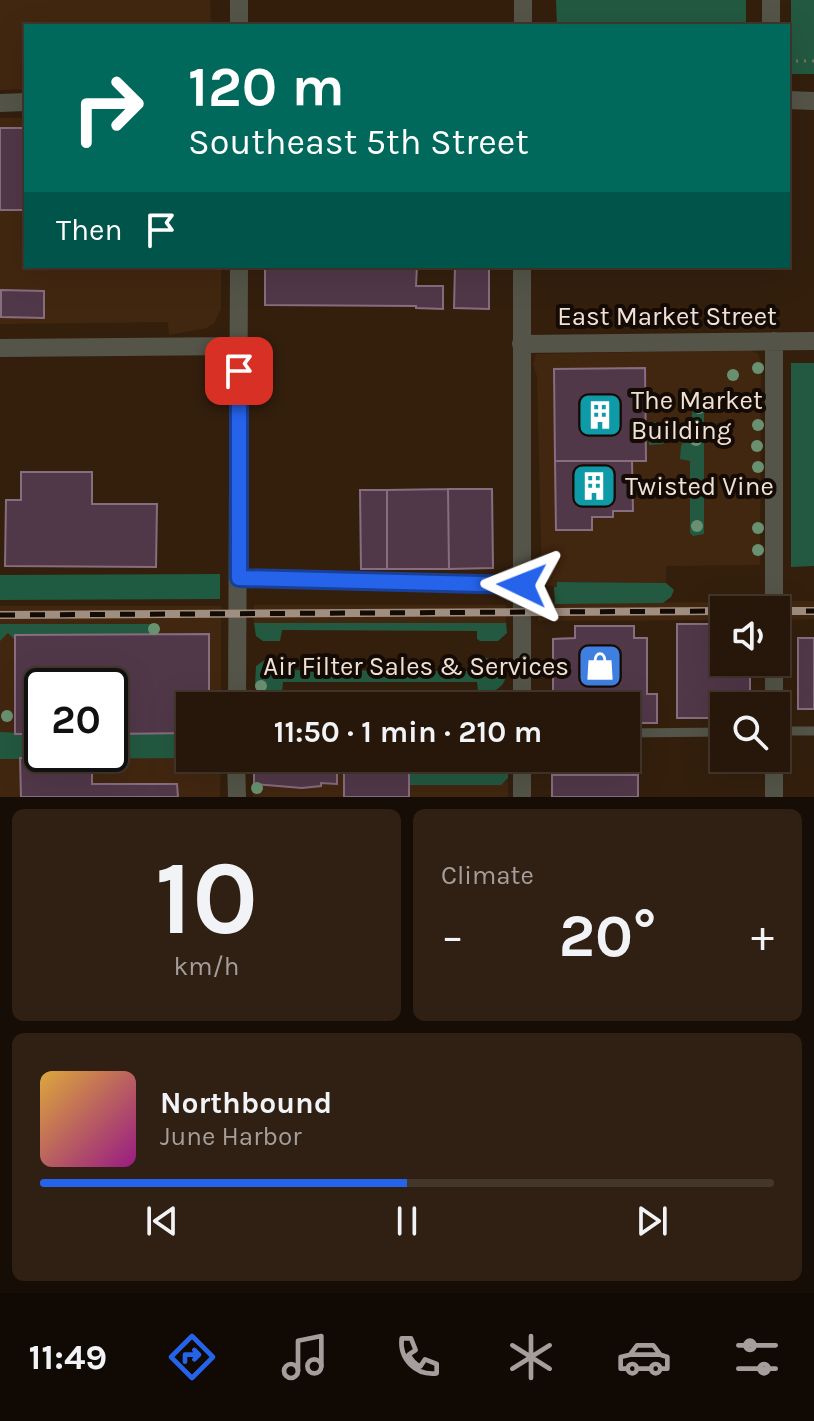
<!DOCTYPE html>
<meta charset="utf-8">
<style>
body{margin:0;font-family:Karla,sans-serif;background:#2f2013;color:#f1f3f6;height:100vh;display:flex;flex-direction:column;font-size:30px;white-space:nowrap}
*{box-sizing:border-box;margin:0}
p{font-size:26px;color:#a49f9c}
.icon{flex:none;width:44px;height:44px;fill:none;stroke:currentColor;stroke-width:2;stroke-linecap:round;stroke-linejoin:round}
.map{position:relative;height:797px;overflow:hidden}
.panel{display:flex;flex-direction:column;gap:12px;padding:12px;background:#150d06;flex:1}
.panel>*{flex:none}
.hud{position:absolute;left:24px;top:24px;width:766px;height:244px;border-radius:0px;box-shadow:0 8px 32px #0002,0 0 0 2px #43362b;background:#00695c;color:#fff;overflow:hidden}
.fabs{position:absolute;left:710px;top:596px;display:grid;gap:16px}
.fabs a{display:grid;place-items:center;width:80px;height:80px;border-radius:0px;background:#27170a;box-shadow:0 8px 32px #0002,0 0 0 2px #43362b;font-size:40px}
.speed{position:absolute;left:24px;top:668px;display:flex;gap:16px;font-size:40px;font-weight:700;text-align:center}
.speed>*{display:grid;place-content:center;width:104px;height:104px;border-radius:50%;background:#27170a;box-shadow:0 8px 32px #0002,0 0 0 2px #43362b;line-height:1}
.speed .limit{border:4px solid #111;border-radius:12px;background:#fff;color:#111}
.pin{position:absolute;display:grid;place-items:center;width:68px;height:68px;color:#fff;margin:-34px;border-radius:16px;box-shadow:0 4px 12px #0006}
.me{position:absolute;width:88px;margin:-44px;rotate:272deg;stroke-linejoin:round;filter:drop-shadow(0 0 6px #0008)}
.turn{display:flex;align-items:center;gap:28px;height:168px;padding:0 32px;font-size:36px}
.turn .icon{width:104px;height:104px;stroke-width:2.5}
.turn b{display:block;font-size:56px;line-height:68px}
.then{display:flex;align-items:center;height:76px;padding:0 32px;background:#0003;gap:16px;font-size:30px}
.big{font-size:60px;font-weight:700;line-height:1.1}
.panel .tile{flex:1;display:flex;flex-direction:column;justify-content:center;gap:12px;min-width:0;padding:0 28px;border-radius:12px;background:#2f2013}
.panel .dial{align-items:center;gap:0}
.dial b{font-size:104px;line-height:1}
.song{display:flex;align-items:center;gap:24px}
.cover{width:96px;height:96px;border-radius:12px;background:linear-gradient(135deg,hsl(40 70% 55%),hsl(310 70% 35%))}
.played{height:8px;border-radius:4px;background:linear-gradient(90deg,#2563eb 50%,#43362b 50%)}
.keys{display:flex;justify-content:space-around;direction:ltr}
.heat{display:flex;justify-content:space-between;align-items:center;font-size:44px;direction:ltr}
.panel .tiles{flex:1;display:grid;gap:12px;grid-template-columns:1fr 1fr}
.tile:last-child{grid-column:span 2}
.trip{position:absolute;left:176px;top:692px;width:464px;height:80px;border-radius:0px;background:#27170a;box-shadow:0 8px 32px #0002,0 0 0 2px #43362b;font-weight:700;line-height:80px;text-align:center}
.tabs{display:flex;height:128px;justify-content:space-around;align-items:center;background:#100904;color:#a49f9c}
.tabs .icon{width:56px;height:56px}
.tabs .active{color:#2563eb}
.tabs b{font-size:36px;color:#f1f3f6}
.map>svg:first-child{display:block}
.built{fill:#422710;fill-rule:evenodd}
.green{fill:#235941}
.forest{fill:#1f5b41}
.building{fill:#513849;stroke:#886c7f;stroke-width:2}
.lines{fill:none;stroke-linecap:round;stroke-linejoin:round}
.path{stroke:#7f6d5d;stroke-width:3;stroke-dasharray:2 6;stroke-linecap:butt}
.service{stroke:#545548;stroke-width:9}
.minor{stroke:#545548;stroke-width:18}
.rail-casing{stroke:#a08f81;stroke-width:8}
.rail{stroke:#150b05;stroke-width:5;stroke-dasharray:15;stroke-linecap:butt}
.tree{fill:#699171}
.route-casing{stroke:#184099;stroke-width:20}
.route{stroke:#2563eb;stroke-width:14}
.labels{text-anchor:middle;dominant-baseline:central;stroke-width:8;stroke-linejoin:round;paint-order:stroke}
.street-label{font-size:26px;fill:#f0e1d6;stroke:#150b05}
.poi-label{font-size:26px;fill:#f0e1d6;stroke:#150b05;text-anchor:start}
</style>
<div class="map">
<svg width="814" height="797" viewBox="0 0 814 797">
<rect width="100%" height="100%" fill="#341f0d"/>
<path class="built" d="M0 0H210L211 26H26V89L0 90Z
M0 118H26V266H221V309L214 323 207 328 169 335 168 322 0 324Z
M750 350 758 354 761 362 760 565 666 566V583L558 582 557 587 545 585 542 582 537 376 533 365 536 354Z
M789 601H814V619L789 620Z
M763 602V610H724V620L538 621V603Z
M254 605H506V623H254Z
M0 606H221V706H190V758H221L220 797H0ZM42 686H110V754H42Z
M253 762H344L345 771H409L506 782 508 778V797H253Z"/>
<path class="green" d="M556 0H746V26H557Z
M791 0H814V74H791Z
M791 363H814V566L791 567Z
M700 399 704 400V534L693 536 690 533V461L680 459 681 446 691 425 693 405Z
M678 422 663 444 649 445 648 422Z
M557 582 666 583 674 590 671 597 663 603 555 604 554 587H557Z
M254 623H506L507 633 498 641H480L477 639V631L282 630 280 641H263L256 636Z
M0 624H158V635H15V640L8 633 0 641Z
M487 658 500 660C515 679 498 697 478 691L477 682H283L282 693 259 692 255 685 256 666 266 659H279L282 670 476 671 477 659Z
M0 732 42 734V754H110V734L190 733V758H210L0 759Z
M253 758H508V778L501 785H409L408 771H344V762H253Z"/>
<path class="forest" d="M220 574V599L0 600V575Z"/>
<path class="building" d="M0 128H26V210H0Z
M265 266H417L416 286H443V309L416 308V306L265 305Z
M455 266H489V309L454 308Z
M1 290 44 291V318L1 317Z
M645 368 646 461H555L554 369Z
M555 461H632L633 511H613V517H592V530H556Z
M21 472H92V504H157L156 567 5 566 6 500H21Z
M448 489H492L493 568 449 569Z
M448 489 449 569H387V490Z
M360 490H387V569H361Z
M677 624H724V662H750V706H724V718H677Z
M575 626H634V638H647V694H657V723H626V706H553V639L575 638Z
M209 634V706H190V733L110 734V686H42V734H15V635Z
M798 638H814V709H798Z
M20 758H92V784H177L178 797H21Z
M290 766 337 769V784L321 783V786L302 788 254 784V770H272L290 768Z
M344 771H409V797H344Z
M552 775H638V797H552Z"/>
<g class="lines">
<path class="path" d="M788 61H814"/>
<path class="service" d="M239 578 522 585
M776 731H814
M626 733 724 732"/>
<path class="minor" d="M239 0V26
M771 0V26
M523 26V0
M788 100 814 101
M0 103 26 102
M522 266V706
M774 341V610
M521 344 814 341
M0 348 239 346
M774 662V706
M237 706 239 266
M236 758 237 797
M522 758V797
M774 797V758"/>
<g class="rail-casing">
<path id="rail" d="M776 611H814
M0 615 724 611"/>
</g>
<use href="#rail" class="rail"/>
</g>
<g class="tree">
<circle cx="758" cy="368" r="6"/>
<circle cx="733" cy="375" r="6"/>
<circle cx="737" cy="404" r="6"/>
<circle cx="699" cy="408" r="6"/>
<circle cx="758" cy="425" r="6"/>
<circle cx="696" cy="440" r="6"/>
<circle cx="757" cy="446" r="6"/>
<circle cx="758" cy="467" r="6"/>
<circle cx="698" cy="487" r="6"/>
<circle cx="758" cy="488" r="6"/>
<circle cx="697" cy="526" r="6"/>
<circle cx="758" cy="528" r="6"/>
<circle cx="758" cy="550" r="6"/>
<circle cx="154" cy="629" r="6"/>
<circle cx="498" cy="672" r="6"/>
<circle cx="261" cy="686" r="6"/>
<circle cx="7" cy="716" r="6"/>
<circle cx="257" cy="788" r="6"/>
</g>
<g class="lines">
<g class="route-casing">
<path id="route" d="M239 371V578L522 585"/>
</g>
<use href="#route" class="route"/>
</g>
<defs>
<g id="building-square" transform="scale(2.3)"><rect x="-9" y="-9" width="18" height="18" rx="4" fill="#0f9aa8" stroke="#150b05"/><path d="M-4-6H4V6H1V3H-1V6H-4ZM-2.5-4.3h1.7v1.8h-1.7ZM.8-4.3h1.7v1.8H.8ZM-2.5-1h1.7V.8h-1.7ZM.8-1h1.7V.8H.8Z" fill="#fff"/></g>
<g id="shop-square" transform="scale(2.3)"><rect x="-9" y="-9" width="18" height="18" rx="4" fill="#3f7fe0" stroke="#150b05"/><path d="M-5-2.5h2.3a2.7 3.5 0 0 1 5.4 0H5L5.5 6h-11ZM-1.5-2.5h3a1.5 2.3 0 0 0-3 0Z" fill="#fff"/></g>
</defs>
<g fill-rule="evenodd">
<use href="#building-square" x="600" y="415"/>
<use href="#building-square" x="594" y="486"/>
<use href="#shop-square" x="600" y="666"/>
</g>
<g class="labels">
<g class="street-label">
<text x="667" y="316">East Market Street</text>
</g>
<g class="poi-label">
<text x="631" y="400">The Market<tspan x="631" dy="30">Building</tspan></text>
<text x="625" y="486">Twisted Vine</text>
<text x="569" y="666" text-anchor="end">Air Filter Sales &amp; Services</text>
</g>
</g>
</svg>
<div class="fabs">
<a><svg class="icon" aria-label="sound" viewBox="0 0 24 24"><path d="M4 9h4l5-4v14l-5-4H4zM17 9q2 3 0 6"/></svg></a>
<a><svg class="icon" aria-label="search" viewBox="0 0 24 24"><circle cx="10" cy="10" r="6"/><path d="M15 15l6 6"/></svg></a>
</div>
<div class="speed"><div class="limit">20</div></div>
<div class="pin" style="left:239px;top:371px;background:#d93025"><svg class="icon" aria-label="arrive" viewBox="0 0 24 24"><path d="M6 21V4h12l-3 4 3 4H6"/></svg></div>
<svg class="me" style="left:522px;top:585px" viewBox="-20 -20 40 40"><path d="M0-17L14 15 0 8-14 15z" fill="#2563eb" stroke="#fff" stroke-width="4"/></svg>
<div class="trip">11:50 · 1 min · 210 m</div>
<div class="hud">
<div class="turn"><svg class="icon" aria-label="right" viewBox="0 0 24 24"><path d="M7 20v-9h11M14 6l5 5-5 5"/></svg><div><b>120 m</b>Southeast 5th Street</div></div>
<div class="then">Then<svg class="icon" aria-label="arrive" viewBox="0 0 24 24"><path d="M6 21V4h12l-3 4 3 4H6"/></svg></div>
</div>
</div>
<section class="panel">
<div class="tiles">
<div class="tile dial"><b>10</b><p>km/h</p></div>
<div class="tile"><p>Climate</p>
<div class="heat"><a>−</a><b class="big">20°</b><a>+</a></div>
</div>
<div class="tile">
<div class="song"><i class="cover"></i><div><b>Northbound</b><p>June Harbor</p></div></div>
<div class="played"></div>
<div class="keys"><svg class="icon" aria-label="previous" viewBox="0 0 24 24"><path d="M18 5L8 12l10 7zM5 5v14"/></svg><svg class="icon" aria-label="pause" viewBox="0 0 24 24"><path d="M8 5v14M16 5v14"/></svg><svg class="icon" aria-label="next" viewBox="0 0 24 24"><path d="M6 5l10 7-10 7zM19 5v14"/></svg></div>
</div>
</div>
</section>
<nav class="tabs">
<b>11:49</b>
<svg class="icon active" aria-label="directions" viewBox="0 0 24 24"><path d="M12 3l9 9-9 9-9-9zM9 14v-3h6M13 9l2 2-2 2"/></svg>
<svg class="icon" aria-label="music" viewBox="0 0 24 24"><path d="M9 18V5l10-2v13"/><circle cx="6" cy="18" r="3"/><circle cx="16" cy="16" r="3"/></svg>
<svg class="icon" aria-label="phone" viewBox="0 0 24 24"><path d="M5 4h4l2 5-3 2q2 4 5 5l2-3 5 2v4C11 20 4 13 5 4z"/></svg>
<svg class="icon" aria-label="climate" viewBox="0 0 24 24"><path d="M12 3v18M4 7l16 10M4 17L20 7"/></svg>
<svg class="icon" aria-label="car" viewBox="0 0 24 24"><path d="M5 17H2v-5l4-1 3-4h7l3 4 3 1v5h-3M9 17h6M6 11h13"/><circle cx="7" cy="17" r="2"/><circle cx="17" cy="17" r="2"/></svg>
<svg class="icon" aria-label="filters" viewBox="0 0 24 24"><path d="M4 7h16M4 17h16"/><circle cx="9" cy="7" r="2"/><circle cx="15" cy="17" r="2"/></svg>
</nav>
